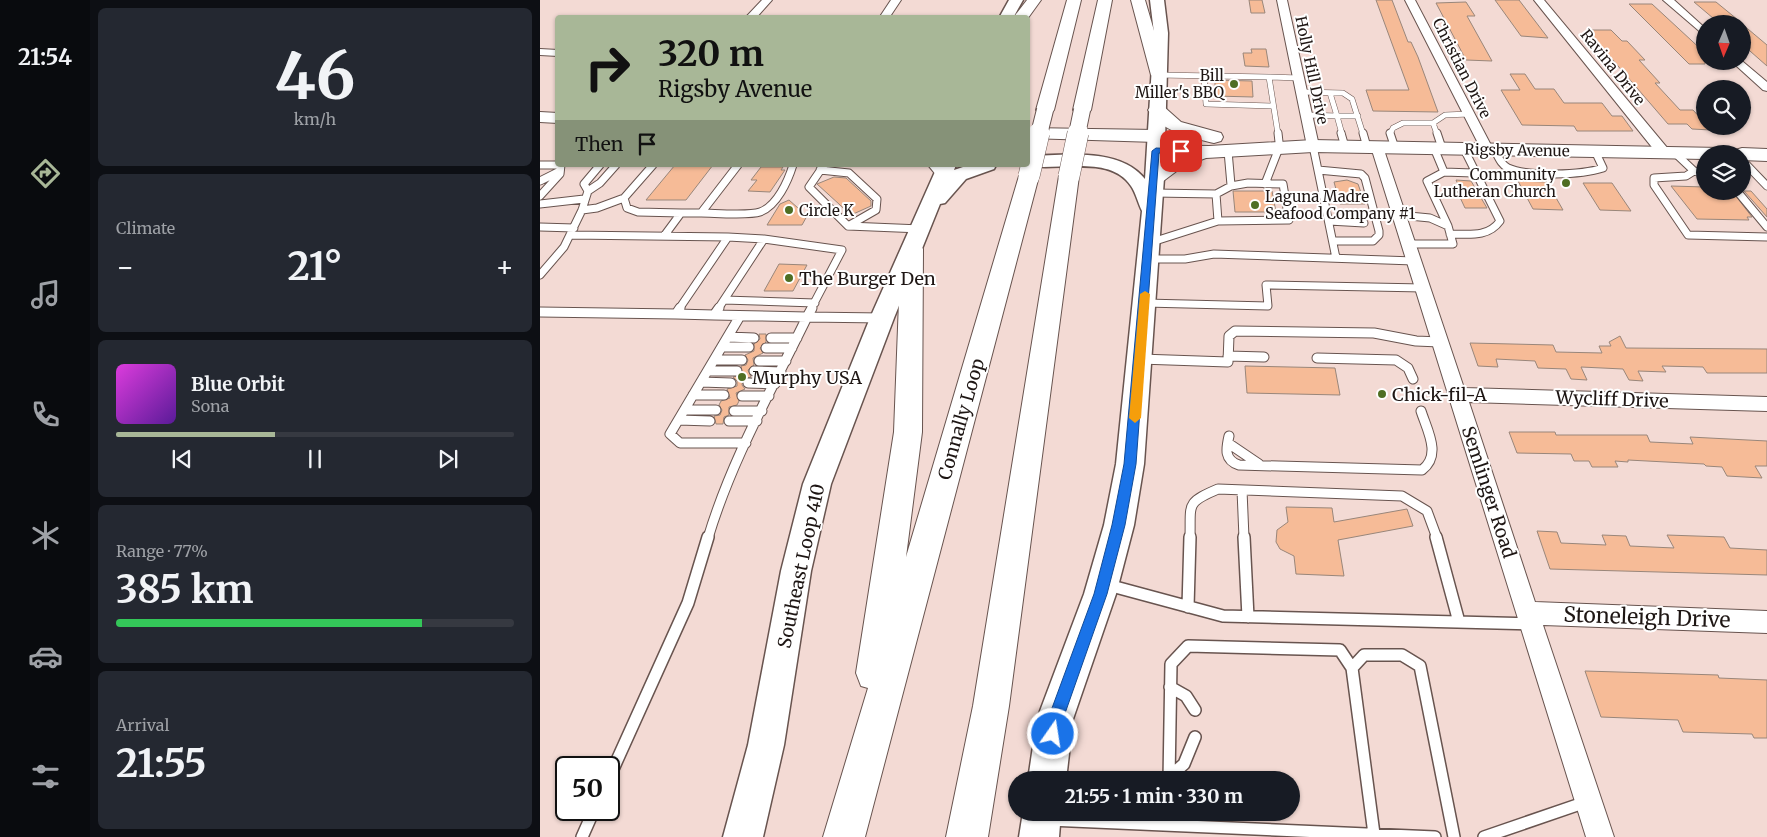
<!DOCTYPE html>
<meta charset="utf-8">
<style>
body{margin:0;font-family:Merriweather,serif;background:#242831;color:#f1f3f6;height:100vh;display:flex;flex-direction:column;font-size:19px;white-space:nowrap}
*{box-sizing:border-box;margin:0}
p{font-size:16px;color:#9ea1a6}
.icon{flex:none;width:28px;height:28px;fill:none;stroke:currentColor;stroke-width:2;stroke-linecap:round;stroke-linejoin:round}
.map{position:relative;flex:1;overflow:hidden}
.sheet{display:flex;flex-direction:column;gap:8px;padding:8px;background:#0d0f14;width:450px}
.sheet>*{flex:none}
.top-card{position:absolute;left:15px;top:15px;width:475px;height:152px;border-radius:5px;box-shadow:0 1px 4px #0004;background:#a8b797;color:#111;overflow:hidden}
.needle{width:32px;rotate:182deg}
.tools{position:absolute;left:1156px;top:15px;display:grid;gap:10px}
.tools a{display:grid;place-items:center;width:55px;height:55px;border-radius:50%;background:#171b24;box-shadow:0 1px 4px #0004;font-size:25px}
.speed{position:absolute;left:15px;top:756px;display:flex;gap:10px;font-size:25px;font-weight:700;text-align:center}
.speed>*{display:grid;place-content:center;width:65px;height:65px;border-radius:50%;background:#171b24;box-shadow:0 1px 4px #0004;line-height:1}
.speed .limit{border:2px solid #111;border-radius:8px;background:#fff;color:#111}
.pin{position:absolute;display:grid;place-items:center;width:42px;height:42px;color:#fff;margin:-21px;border-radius:10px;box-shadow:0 2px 8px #0006}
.me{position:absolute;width:55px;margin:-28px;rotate:13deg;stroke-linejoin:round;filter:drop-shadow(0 0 4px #0008)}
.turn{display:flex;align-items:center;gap:18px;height:105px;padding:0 20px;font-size:22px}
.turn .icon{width:65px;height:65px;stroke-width:2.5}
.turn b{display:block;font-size:35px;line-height:42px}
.then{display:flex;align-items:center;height:48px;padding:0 20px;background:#0003;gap:10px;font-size:19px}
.big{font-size:38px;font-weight:700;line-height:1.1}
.sheet .widget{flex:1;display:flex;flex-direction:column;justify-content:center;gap:8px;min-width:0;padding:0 18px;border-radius:8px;background:#242831}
.sheet .dial{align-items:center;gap:0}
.dial b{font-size:65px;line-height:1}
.song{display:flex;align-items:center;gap:15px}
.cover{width:60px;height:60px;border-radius:8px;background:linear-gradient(135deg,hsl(300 70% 55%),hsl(270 70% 35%))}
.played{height:5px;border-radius:2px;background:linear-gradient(90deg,#a8b797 40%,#363941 40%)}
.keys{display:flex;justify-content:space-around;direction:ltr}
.heat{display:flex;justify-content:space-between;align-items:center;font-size:28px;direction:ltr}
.charge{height:8px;border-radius:4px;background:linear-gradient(90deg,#34c759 77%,#363941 0)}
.trip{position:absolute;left:468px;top:771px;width:292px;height:50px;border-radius:25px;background:#171b24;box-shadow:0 1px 4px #0004;font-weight:700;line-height:50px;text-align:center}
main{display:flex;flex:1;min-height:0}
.tabs{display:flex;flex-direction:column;width:90px;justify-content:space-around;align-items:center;background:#090b0e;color:#9ea1a6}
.tabs .icon{width:35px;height:35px}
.tabs .active{color:#a8b797}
.tabs b{font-size:22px;color:#f1f3f6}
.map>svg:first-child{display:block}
.building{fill:#f6bb97;stroke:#99867a}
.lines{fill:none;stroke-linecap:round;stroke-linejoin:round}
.lane-far3-casing{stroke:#68544f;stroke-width:6}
.lane-far2-casing{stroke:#68544f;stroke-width:9}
.lane-far1-casing{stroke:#68544f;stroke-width:11}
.lane-casing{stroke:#68544f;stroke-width:14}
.street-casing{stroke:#68544f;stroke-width:2}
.secondary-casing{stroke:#68544f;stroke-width:3}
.primary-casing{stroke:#68544f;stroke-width:2}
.highway-casing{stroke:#68544f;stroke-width:2}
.lane-far3{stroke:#fff;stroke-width:5}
.lane-far2{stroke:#fff;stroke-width:7}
.lane-far1{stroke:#fff;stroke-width:9}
.lane{stroke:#fff;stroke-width:11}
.street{fill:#fff;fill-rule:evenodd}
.secondary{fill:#fff;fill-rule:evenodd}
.primary{fill:#fff;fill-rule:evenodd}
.highway{fill:#fff;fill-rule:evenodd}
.highway-bridge-far1-casing{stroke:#68544f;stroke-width:18;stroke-linecap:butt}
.highway-bridge-casing{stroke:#68544f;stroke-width:22;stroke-linecap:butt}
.highway-bridge-far1{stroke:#fff;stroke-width:16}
.highway-bridge{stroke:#fff;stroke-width:21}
.route{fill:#1a73e8;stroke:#114b97}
.slow{fill:#f59e0b}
.poi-dot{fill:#4f6e23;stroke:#fff;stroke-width:2}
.labels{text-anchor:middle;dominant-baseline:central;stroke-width:4;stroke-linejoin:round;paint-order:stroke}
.far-street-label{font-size:15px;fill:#1e1614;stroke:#fff}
.far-poi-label{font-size:15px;fill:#1e1614;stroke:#fff;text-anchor:end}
.poi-label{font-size:18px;fill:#1e1614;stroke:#fff;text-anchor:start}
.street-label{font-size:18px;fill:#1e1614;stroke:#fff}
.near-street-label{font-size:21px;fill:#1e1614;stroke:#fff}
</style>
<main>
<nav class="tabs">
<b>21:54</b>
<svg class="icon active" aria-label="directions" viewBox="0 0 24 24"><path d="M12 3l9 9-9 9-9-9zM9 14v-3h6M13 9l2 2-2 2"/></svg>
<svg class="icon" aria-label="music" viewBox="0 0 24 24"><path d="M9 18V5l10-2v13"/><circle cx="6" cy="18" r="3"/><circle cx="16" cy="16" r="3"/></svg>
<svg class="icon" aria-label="phone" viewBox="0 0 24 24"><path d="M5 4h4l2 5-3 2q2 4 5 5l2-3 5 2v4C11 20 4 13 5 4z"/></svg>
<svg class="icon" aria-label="climate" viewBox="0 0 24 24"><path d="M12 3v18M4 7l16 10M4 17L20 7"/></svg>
<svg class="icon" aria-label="car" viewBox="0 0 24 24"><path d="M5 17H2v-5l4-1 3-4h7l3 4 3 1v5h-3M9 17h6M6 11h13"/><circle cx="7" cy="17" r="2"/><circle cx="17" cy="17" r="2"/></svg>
<svg class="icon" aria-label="filters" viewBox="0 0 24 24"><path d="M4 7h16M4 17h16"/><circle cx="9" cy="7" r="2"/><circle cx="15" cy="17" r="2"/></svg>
</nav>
<section class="sheet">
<div class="widget dial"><b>46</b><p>km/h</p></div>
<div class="widget"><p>Climate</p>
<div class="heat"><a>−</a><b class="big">21°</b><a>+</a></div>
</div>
<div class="widget">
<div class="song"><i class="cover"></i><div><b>Blue Orbit</b><p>Sona</p></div></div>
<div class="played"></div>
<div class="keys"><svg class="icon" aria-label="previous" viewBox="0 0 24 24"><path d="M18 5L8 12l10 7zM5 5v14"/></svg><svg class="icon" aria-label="pause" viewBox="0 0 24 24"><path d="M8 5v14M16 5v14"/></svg><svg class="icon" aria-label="next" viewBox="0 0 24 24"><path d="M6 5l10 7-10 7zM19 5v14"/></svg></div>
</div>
<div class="widget"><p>Range · 77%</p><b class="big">385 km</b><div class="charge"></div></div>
<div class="widget"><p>Arrival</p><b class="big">21:55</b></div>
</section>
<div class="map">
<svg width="1227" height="837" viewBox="0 0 1227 837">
<rect width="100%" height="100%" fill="#f3dad4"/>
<path class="building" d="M709 0H722L725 13H711Z
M836 0H852L868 42H871L878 57 898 112 833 111 826 90H869Z
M955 0H979L1008 38 981 36Z
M926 2 935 16H927L952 61 926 60 896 3Z
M1154 2H1176L1203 24H1180Z
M1089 4H1112L1165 53V64H1149Z
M1202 24 1227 45V66L1202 44Z
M1047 30H1071L1082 41H1087L1105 60H1099L1120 83H1115L1140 110H1153L1165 123V126L1171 130 1152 129 1147 124H1128Z
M711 49H726L729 67 705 66 703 53H712Z
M970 74H985L995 89H1014L1024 103H1062L1072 116H1082L1093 131H1037L1034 126 982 125 961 90H980Z
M675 80 712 81 713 97 675 96Z
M135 165H173L146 200H106Z
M221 167H243L241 170H245L230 192 208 191 217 180H211Z
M294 177 306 178 331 201V206L311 215 277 184Z
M807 180 818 184 825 204H800L794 182Z
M916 180 931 181 947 208H925L917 191H921Z
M978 181 1007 182 1023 210 993 209Z
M1043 183H1072L1091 211 1060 210Z
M1131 186 1165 187V191H1192L1212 217H1207L1209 220 1157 219Z
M693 191H732L736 212H695Z
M1204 191H1211L1227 209V217Z
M249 200 267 216 262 225H227L240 204Z
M239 264 267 265 253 291H224Z
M219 334H226V342L220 348 223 353 213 358 214 365 208 370 211 377 203 379 202 385 205 389 196 393 199 401 197 405 189 407V415L184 417 183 424H176L174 416 180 415 182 410 179 405 181 401 190 398 187 389 197 386V381L193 377 202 375 201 366 206 365 208 360 205 355 214 351V344L220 339Z
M1080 336 1086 348 1227 349V373H1167L1163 367 1122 366 1126 372 1098 371 1103 381 1089 380 1083 369 1041 367 1047 380 1031 379 1026 369 998 368 995 361 956 359 958 367 938 366 930 343 1013 345 1016 352 1062 353 1059 346H1071L1069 342Z
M705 366 795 368 800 395 707 393Z
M969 432H1015L1016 435H1107L1110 442 1153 444 1150 437 1227 441V466H1215L1222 478 1187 476 1182 467 1166 466 1164 464 1088 460V462L1075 461 1078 467H1052L1049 461H1034L1031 454 977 453Z
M746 507 792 508 794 522 867 509 873 526 798 540 804 576 756 574 754 556 740 549 736 542 737 530 748 522Z
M997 531 1017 532 1021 543 1066 545 1062 535 1086 536 1090 546 1134 548 1127 535 1184 537 1190 548 1227 550V575L1010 569Z
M1045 671 1178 675 1179 678 1227 680V738H1214L1212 734 1143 732 1138 720 1061 717Z"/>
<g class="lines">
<g class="lane-far3-casing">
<path id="lane-far3" d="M619 75 729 77
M664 76 666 104 733 106
M762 92 803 93 812 99 823 134
M790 93 797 116H818
M766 115 797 116 802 134
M893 123 897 134
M738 134 729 77 759 78
M850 134 853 128 863 123H893L905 115 929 114"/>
</g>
<g class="lane-far2-casing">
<path id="lane-far2" d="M738 133 739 142
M801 133 805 147
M823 133 827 147
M850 133 855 148
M897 133 902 148
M773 146 796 258
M894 148 904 172 887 181 908 226
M954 149C958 156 961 165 968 168 988 177 1042 175 1063 168L1055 151
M688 151 691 185
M1135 153 1154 171 1165 174
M1202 160 1227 186
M0 165H18
M113 165 84 198 87 208 98 212 141 213
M284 165 269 187 308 226 381 229
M280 170 309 173 337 199 336 210 308 226
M778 170 821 174 825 178 839 231V235L833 241H793
M1154 171 1146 176 1114 178V185L1148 235 1227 237
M904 172 933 173
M0 181 20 171
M708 183 743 184 749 220 678 221 676 194 691 186Z
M725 184 739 148
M48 191 44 184 60 165
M1197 191 1227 227
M614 193 676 194
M0 196 20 174 21 165
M0 204 44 199
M42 210 57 208 84 198
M161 213C174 213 209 216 220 212 237 206 248 181 253 165
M859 215 890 218 908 226 913 244H869
M789 221 824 223
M0 227 34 228
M910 234C928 234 948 238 960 221L924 149
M31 235 188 237
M124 236 141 213H161L198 165
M609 243 678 221
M608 259H645L674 254 874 261
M0 275 24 247 42 210 48 191 60 183 76 165
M184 300 275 303
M605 303 728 306 726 285 883 288
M139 309 188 237 224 239
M178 309 224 239 302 250 271 309"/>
</g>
<g class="lane-far1-casing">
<path id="lane-far1" d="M140 308 136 314 174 315
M179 308 174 315 267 317 272 308
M0 312 136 314
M200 316 130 434 140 443H206
M188 337 214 338
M231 338H257
M182 347H209
M226 348H252
M688 356 724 357
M777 358 856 360 868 368 873 379
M600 359 688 362 689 336 695 331 834 333 876 341 900 342
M174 360H202
M219 361H246
M168 371H197
M214 371 241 372
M161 382 191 383
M208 383 235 384
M153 395H184
M202 396H229
M145 410H176
M194 411H222
M139 420 170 421
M189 421H217
M689 436C686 449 684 460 699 465L882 470C902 455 887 430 881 411
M688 443 719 464
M702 490 704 538
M168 538C191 461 232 389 267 317L342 318
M650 538C651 504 645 503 678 489L862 496 887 511 897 538"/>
</g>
<g class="lane-casing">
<path id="lane" d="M704 537 708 617
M896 537 919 622
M568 585 683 616 991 624
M648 607 650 537
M630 687 646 696 655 710
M629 777 644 764 655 737
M69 778 148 603 168 537
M629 780 631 664 648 646 800 650 812 668
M629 812V825
M509 820 895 837
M834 834 812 668 824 655H862L880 666 914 837
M42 837 54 810
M944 837 1046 802"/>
</g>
<g class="street-casing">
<path id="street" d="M222 0H232L216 18H205Z
M351 0H361L349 18H339Z
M737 0H747L779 146 778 149 773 150 767 146Z
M865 0H875L953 149 952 152 947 153 941 149Z
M994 0H1004L1129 150 1130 153 1129 156H1119Z
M1123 0H1134L1165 28V36Z
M0 49 18 50V56L0 55Z
M1191 61H1202L1227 82V91L1223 90Z
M837 143 843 147 924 388 1227 397V411L929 402 995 602 1227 611V633L1003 625 1074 837H1046L831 147Z"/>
</g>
<g class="secondary-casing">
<path id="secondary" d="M469 0H483L473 18H459Z
M610 0H624L628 33 624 178 604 464 594 525 576 594 533 719 526 780H488L497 719 544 594 564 525 576 464 602 211C598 203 596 193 591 186 569 153 513 173 482 165H488V156C524 155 580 147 605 179L614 33Z
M398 165H416L414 170 429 165H456L454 169 426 179 405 203 400 204 354 318 291 484 271 571 244 745 223 837H183L208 745 241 571 263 484 330 318Z
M483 812H521L519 837H479Z"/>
</g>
<g class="primary-casing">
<path id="primary" d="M617 105 623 106 641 122 681 133 683 137 681 141 674 143C649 137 624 133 608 110L611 106Z
M773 140 1181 148 1188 150 1190 154H1165V159L773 152 666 158 642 167 622 182H608L605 178 633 157 609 155 607 151 609 147 616 145 669 146Z
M1202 148 1227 149V161L1202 160V154H1193L1195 150Z"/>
</g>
<g class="highway-casing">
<path id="highway" d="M487 0H501L488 18H473Z
M527 0H541L514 110 511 114H499L496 110Z
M558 0H572L551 110 548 114H536L533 110Z
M591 0H605L627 75 625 78 619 80 611 75Z
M0 112 18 113V123L0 122Z
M488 128 616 130 622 132 625 136 622 140 616 142 488 138Z
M388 165H408L414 172 411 176H397Z
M489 170 496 172 499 176 325 837H283L328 688 321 686 316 673 354 432 361 249 364 244 372 242 380 244 383 249 382 432 366 557 479 176 482 172Z
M529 170 536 172 539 176 469 706 448 837H406L433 706 519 176 522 172Z"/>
</g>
<use href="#lane-far3" class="lane-far3"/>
<use href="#lane-far2" class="lane-far2"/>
<use href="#lane-far1" class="lane-far1"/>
<use href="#lane" class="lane"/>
<use href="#street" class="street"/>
<use href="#secondary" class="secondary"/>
<use href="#primary" class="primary"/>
<use href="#highway" class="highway"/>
<g class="highway-bridge-far1-casing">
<path id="highway-bridge-far1" d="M499 134 505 110
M537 134 542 110"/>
</g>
<g class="highway-bridge-casing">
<path id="highway-bridge" d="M489 176 499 133
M529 176 538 133"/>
</g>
<use href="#highway-bridge-far1" class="highway-bridge-far1"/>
<use href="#highway-bridge" class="highway-bridge"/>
</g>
<path class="route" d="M616 148 641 149 645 151 641 154 619 153 596 464 585 525 567 594 523 719 519 740 513 742 508 740 505 734 508 719 554 594 572 525 584 464 612 151Z"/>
<path class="slow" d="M605 291 610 294 601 418 595 423 589 418 600 294Z"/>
<g class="poi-dot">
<circle cx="694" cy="84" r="5"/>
<circle cx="1026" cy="183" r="5"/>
<circle cx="715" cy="205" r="5"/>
<circle cx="249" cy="210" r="5"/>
<circle cx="249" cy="278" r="5"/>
<circle cx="202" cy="377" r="5"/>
<circle cx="842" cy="394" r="5"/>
</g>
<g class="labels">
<g class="far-street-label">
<text transform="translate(1073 67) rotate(51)">Ravina Drive</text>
<text transform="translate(922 68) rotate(63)">Christian Drive</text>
<text transform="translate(772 70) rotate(78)">Holly Hill Drive</text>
<text transform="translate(977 150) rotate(1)">Rigsby Avenue</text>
</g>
<g class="far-poi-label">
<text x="684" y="75">Bill<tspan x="684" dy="17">Miller's BBQ</tspan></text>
<text x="1016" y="174">Community<tspan x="1016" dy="17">Lutheran Church</tspan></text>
<text x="725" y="196" text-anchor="start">Laguna Madre<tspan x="725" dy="17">Seafood Company #1</tspan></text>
<text x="259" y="210" text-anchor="start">Circle K</text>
</g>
<g class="poi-label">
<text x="259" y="278">The Burger Den</text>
<text x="212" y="377">Murphy USA</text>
<text x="852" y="394">Chick-fil-A</text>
</g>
<g class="street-label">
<text transform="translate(1072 399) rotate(2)">Wycliff Drive</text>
<text transform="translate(421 419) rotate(-74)">Connally Loop</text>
<text transform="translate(949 492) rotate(72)">Semlinger Road</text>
<text transform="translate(261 566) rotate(-78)">Southeast Loop 410</text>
</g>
<g class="near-street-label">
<text transform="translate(1107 617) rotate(2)">Stoneleigh Drive</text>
</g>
</g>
</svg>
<div class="tools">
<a><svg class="needle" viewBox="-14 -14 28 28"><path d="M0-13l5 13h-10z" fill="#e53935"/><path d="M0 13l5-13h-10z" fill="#9ea1a6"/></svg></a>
<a><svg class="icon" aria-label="search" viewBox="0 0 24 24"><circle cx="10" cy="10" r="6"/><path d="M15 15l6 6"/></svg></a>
<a><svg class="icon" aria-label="layers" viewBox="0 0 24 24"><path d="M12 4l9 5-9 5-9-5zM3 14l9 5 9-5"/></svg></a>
</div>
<div class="speed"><div class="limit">50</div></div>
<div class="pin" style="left:641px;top:151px;background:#d93025"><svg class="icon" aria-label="arrive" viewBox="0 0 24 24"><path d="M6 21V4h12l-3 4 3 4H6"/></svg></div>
<svg class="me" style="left:513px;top:734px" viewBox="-20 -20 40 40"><circle r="17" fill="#1a73e8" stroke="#fff" stroke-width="3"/><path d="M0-11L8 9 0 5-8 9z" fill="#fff"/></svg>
<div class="trip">21:55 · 1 min · 330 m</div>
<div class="top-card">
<div class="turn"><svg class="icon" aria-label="right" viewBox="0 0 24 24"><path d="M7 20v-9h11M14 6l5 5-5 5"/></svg><div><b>320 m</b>Rigsby Avenue</div></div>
<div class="then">Then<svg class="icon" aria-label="arrive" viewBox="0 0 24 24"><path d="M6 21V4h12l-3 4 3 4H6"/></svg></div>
</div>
</div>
</main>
